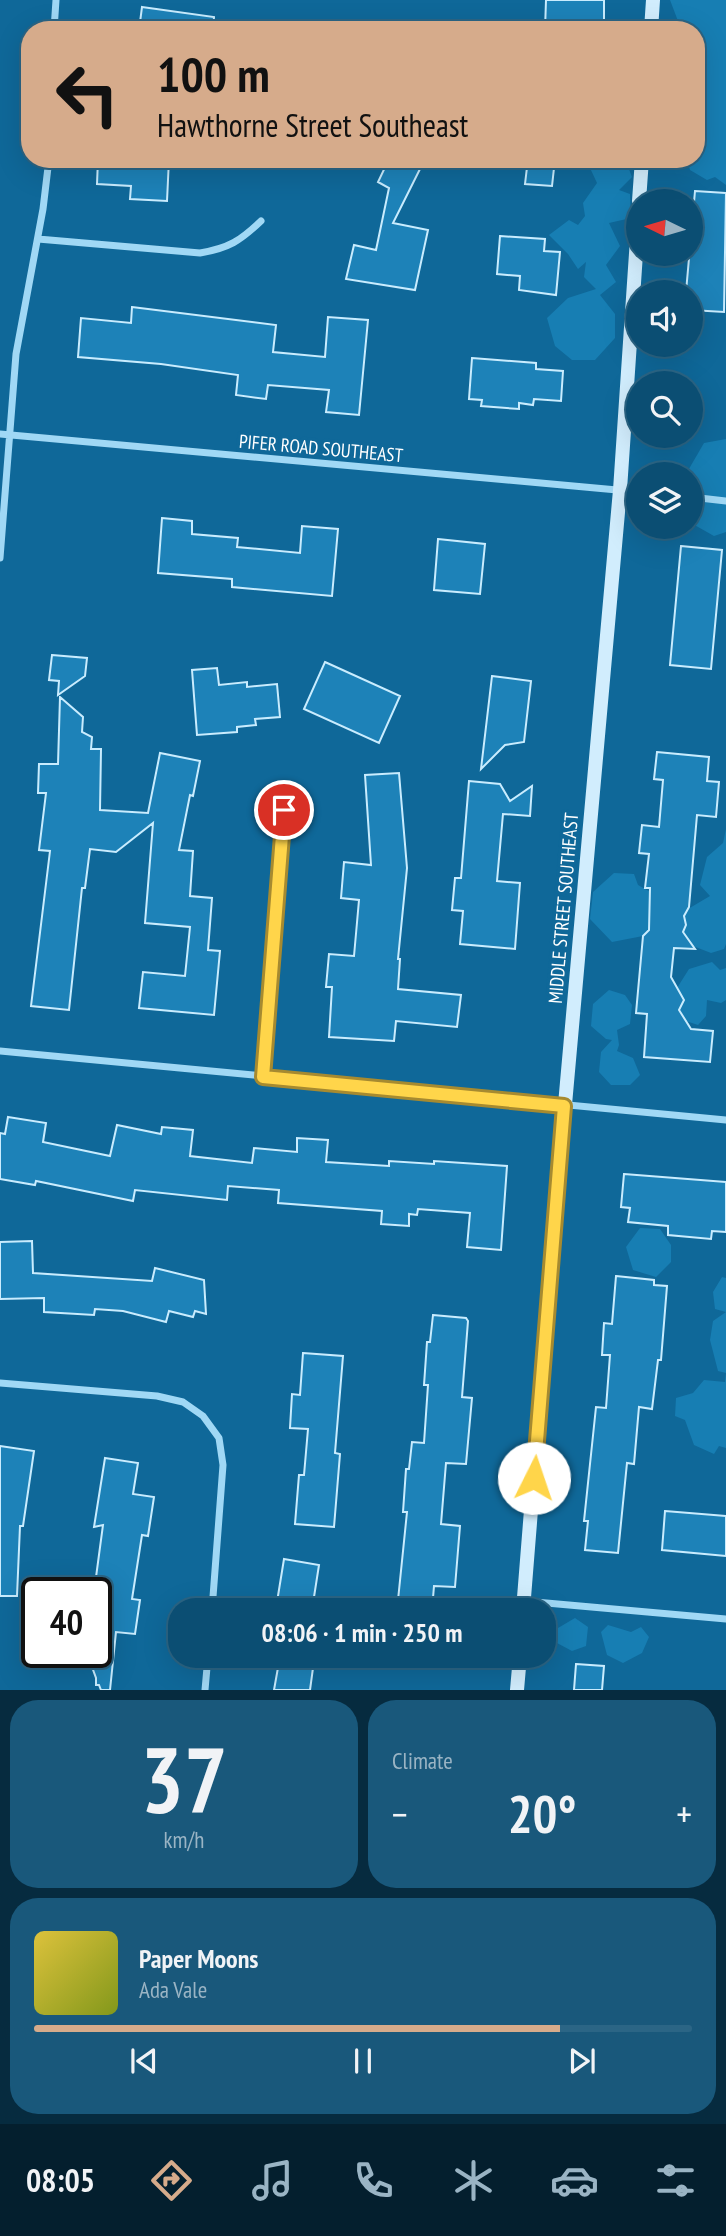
<!DOCTYPE html>
<meta charset="utf-8">
<style>
body{margin:0;font-family:"PT Sans Narrow",sans-serif;background:#19587b;color:#f1f3f6;height:100vh;display:flex;flex-direction:column;font-size:26px;white-space:nowrap}
*{box-sizing:border-box;margin:0}
p{font-size:23px;color:#9ab4c4}
.icon{flex:none;width:38px;height:38px;fill:none;stroke:currentColor;stroke-width:2;stroke-linecap:round;stroke-linejoin:round}
.map{position:relative;height:1690px;overflow:hidden}
.panel{display:flex;flex-direction:column;gap:10px;padding:10px;background:#062b3f;flex:1}
.panel>*{flex:none}
.banner{position:absolute;left:21px;top:21px;width:684px;height:147px;border-radius:28px;box-shadow:0 7px 28px #0002,0 0 0 2px #2b6585;background:#d6ab8b;color:#111;overflow:hidden}
.needle{width:46px;rotate:275deg}
.fabs{position:absolute;left:626px;top:189px;display:grid;gap:14px}
.fabs a{display:grid;place-items:center;width:77px;height:77px;border-radius:50%;background:#0b4e73;box-shadow:0 7px 28px #0002,0 0 0 2px #2b6585;font-size:35px}
.speed{position:absolute;left:21px;top:1577px;display:flex;gap:14px;font-size:35px;font-weight:700;text-align:center}
.speed>*{display:grid;place-content:center;width:91px;height:91px;border-radius:50%;background:#0b4e73;box-shadow:0 7px 28px #0002,0 0 0 2px #2b6585;line-height:1}
.speed .limit{border:4px solid #111;border-radius:10px;background:#fff;color:#111}
.pin{position:absolute;display:grid;place-items:center;width:60px;height:60px;color:#fff;margin:-30px;border:4px solid #fff;border-radius:50%;box-shadow:0 2px 7px #0007}
.me{position:absolute;width:77px;margin:-38px;rotate:4deg;stroke-linejoin:round;filter:drop-shadow(0 0 5px #0008)}
.turn{display:flex;align-items:center;gap:24px;height:147px;padding:0 21px;font-size:32px}
.turn .icon{width:91px;height:91px;stroke-width:2.5}
.turn b{display:block;font-size:49px;line-height:60px}
.big{font-size:52px;font-weight:600;line-height:1.1}
.panel .tile{flex:1;display:flex;flex-direction:column;justify-content:center;gap:10px;min-width:0;padding:0 24px;border-radius:28px;background:#19587b}
.panel .dial{align-items:center;gap:0}
.dial b{font-size:91px;line-height:1}
.song{display:flex;align-items:center;gap:21px}
.cover{width:84px;height:84px;border-radius:10px;background:linear-gradient(135deg,hsl(50 70% 55%),hsl(70 70% 35%))}
.played{height:7px;border-radius:4px;background:linear-gradient(90deg,#d6ab8b 80%,#2b6585 80%)}
.keys{display:flex;justify-content:space-around;direction:ltr}
.heat{display:flex;justify-content:space-between;align-items:center;font-size:38px;direction:ltr}
.panel .tiles{flex:1;display:grid;gap:10px;grid-template-columns:1fr 1fr}
.tile:last-child{grid-column:span 2}
.trip{position:absolute;left:168px;top:1598px;width:388px;height:70px;border-radius:28px;background:#0b4e73;box-shadow:0 7px 28px #0002,0 0 0 2px #2b6585;font-weight:600;line-height:70px;text-align:center}
.tab-bar{display:flex;height:112px;justify-content:space-around;align-items:center;background:#041f2e;color:#9ab4c4}
.tab-bar .icon{width:49px;height:49px}
.tab-bar .on{color:#d6ab8b}
.tab-bar b{font-size:32px;color:#f1f3f6}
.map>svg:first-child{display:block}
.green{fill:#177eb3}
.building{fill:#1d82b8;stroke:#c9ecfe;stroke-width:2}
.lines{fill:none;stroke-linecap:round;stroke-linejoin:round}
.street{stroke:#a0d8f5;stroke-width:7}
.secondary{stroke:#d1edfd;stroke-width:14}
.route-casing{stroke:#a68a30;stroke-width:18}
.route{stroke:#ffd54a;stroke-width:12}
.labels{text-anchor:middle;dominant-baseline:central;stroke-width:7;stroke-linejoin:round;paint-order:stroke}
.street-label{font-size:19px;fill:#fff;stroke:#0f6899}
</style>
<div class="map">
<svg width="726" height="1690" viewBox="0 0 726 1690">
<rect width="100%" height="100%" fill="#0f6899"/>
<path class="green" d="M670 0H726V185L715 177 707 180 690 170 687 159H696V30H667L678 21Z
M599 159H625L632 177 619 190 630 194 631 218 609 223 620 246 606 265 616 282 600 295 615 314V338L595 360H572L555 346 547 318 568 298 596 289 584 277 586 262 578 269 568 254 549 235 569 220 578 225 585 216 583 203 597 183 590 168Z
M726 439V532L714 536 691 523V474H686L704 443Z
M726 829V944L724 949 711 953 693 946 683 932 686 925 684 916 688 909 710 896 700 885 707 857 723 843Z
M614 873 634 874 638 885 663 899 657 923H649V930L643 936 612 942 590 919 593 892Z
M712 962 720 970 726 968V1000L721 1003 707 1000 706 1016 698 1025 686 1021 679 1010 684 1000 677 988 689 969Z
M609 990 625 995 632 1005 630 1024 617 1030 619 1045 617 1051 633 1058 640 1075 630 1085H611L599 1072 601 1052 612 1040 606 1039 591 1026 593 1004Z
M640 1228 660 1229 671 1245V1262L656 1277 633 1270 626 1247Z
M722 1277 726 1278V1373L718 1371 710 1340 713 1321 726 1312 715 1309 713 1292Z
M726 1373V1448L719 1446 714 1454 694 1445 685 1420 675 1416 676 1398 693 1393 704 1380 725 1382Z
M575 1618 588 1627 586 1646 572 1651 557 1643 549 1654 544 1653V1623L558 1628Z
M608 1625 631 1632 641 1627 649 1637 642 1653 623 1663 607 1655 601 1632Z"/>
<path class="building" d="M546 0H604V21H580L579 30H545Z
M142 7 214 17 213 30H139Z
M98 159H169L167 201 130 199 131 186 97 184Z
M389 159H425L393 223 428 230 415 290 346 279 354 245 376 250 389 188 378 182Z
M528 159H555L552 186 525 184Z
M695 191 726 193 724 312 691 310V292H686Z
M500 236 545 239 544 251 560 252 556 295 519 290 520 276 497 274Z
M132 307 276 325 273 352 325 357 328 317 368 320 359 415 326 412 329 390 268 385 266 399 236 395 238 375 161 364 78 357 81 318 131 323Z
M472 358 536 363V369L563 371 561 401 534 399 533 405 519 403V409L481 406 482 400 469 399Z
M162 518 192 521V534L238 538 237 547 300 553 302 526 338 529 332 596 232 587V579L158 573Z
M438 539 485 544 480 594 434 590Z
M681 546 722 550 711 669 670 665Z
M52 655 87 658 85 676 58 695 59 681 49 680Z
M325 662 400 696 379 743 304 709Z
M217 668 219 685 247 682V687L277 684 280 717 255 719 256 725 237 727V732L197 735 192 670Z
M492 676 531 681 524 742 505 745 481 769Z
M60 697 83 717 82 732 92 737 91 749H101L100 810 148 813 160 753 200 761 193 796 190 795 179 850 193 851 190 896 212 898 208 950 220 951 214 1015 139 1008 143 972 185 976 190 927 145 923 153 823 116 852 90 849 85 888H82L69 1010 31 1006 50 851 39 850 46 793H38L39 764H58Z
M657 752 709 757 707 781 719 782 716 817 697 815 689 907 684 916 686 925 683 932 695 949 674 948 671 977 684 1000 679 1010 691 1029 713 1031 710 1062 644 1057 647 1014 636 1013 643 936 649 930 650 888H645L649 854 639 853 642 825 659 827 663 780 654 779Z
M399 773 407 868 398 959H400L398 989 461 995 457 1027 396 1021 394 1041 329 1037 332 987H326L329 954 354 956 359 900 341 898 344 862 371 865 365 775Z
M469 781 500 784 510 801 532 786 530 816 503 814 497 881 520 883 515 949 460 944 463 911 452 910 455 878H461Z
M8 1117 46 1123 43 1142 110 1156 117 1125 161 1134 162 1127 193 1130 190 1156 252 1163 254 1148 297 1152V1138L328 1140 326 1162 389 1166V1161L434 1164V1161L507 1166 501 1250 467 1247 470 1213 418 1209 417 1215 409 1214V1226L381 1224 382 1211 278 1203 279 1190 228 1186 227 1200 135 1190 133 1201 36 1181 35 1185 0 1179V1133L5 1134Z
M624 1174 726 1182V1232L712 1231 711 1239 668 1235V1226L628 1222 630 1208 621 1207Z
M32 1241 33 1273 152 1281 155 1268 204 1280 206 1314 195 1311 193 1317 169 1311 166 1322 123 1311 95 1309 94 1315 44 1312V1298L0 1299V1242Z
M616 1276 654 1280V1285L667 1286 661 1360H658L652 1409 639 1407 634 1464 627 1463 618 1553 585 1550 588 1521H584L596 1407 606 1408 610 1355H602L604 1323 612 1324Z
M433 1315 466 1318 468 1321 462 1397 472 1398 466 1464 446 1463 441 1524 460 1526 455 1587 434 1586 432 1610H397L407 1512H403L406 1469H409L412 1442 424 1443 428 1385H424L427 1342H430Z
M303 1353 343 1356 335 1453 340 1454 334 1527 295 1524 299 1475H304L308 1429 290 1428 292 1394 300 1395Z
M0 1446 34 1451 23 1526H20L17 1596H0Z
M105 1458 138 1463 133 1494 154 1497 148 1536 142 1535 132 1599 140 1600 135 1634 116 1632 110 1690H101L99 1685H96V1678L88 1656 96 1657V1592H94L103 1525 94 1527Z
M665 1511 726 1516V1556L662 1550Z
M284 1559 319 1565 314 1597 300 1605 277 1602Z
M279 1662 313 1668 310 1690H274Z
M576 1664 604 1666 602 1690H574Z"/>
<g class="lines">
<path class="street" d="M54 30 56 0
M38 239 200 253C229 248 240 241 261 221
M0 434 639 492
M691 497 726 501
M0 558 16 354 43 209 49 159
M0 1051 726 1120
M263 1077 283 810
M0 1383 157 1396 183 1402 203 1416 219 1438 223 1465 212 1610
M524 1601 726 1619
M205 1690 208 1656"/>
<path class="secondary" d="M651 30 653 0
M639 201 642 159
M523 1610 551 1261 620 490 639 209
M517 1690 520 1656"/>
</g>
<g class="lines">
<g class="route-casing">
<path id="route" d="M284 810 263 1077 564 1106 534 1478"/>
</g>
<use href="#route" class="route"/>
</g>
<g class="labels">
<g class="street-label">
<text transform="translate(321 448) rotate(5)">PIFER ROAD SOUTHEAST</text>
<text transform="translate(563 908) rotate(-85)">MIDDLE STREET SOUTHEAST</text>
</g>
</g>
</svg>
<div class="fabs">
<a><svg class="needle" viewBox="-14 -14 28 28"><path d="M0-13l5 13h-10z" fill="#e53935"/><path d="M0 13l5-13h-10z" fill="#9ab4c4"/></svg></a>
<a><svg class="icon" aria-label="sound" viewBox="0 0 24 24"><path d="M4 9h4l5-4v14l-5-4H4zM17 9q2 3 0 6"/></svg></a>
<a><svg class="icon" aria-label="search" viewBox="0 0 24 24"><circle cx="10" cy="10" r="6"/><path d="M15 15l6 6"/></svg></a>
<a><svg class="icon" aria-label="layers" viewBox="0 0 24 24"><path d="M12 4l9 5-9 5-9-5zM3 14l9 5 9-5"/></svg></a>
</div>
<div class="speed"><div class="limit">40</div></div>
<div class="pin" style="left:284px;top:810px;background:#d93025"><svg class="icon" aria-label="arrive" viewBox="0 0 24 24"><path d="M6 21V4h12l-3 4 3 4H6"/></svg></div>
<svg class="me" style="left:534px;top:1478px" viewBox="-20 -20 40 40"><circle r="19" fill="#fff"/><path d="M0-13L10 11 0 6-10 11z" fill="#ffd54a"/></svg>
<div class="trip">08:06 · 1 min · 250 m</div>
<div class="banner">
<div class="turn"><svg class="icon" aria-label="left" viewBox="0 0 24 24"><path d="M17 20v-9H6M10 6l-5 5 5 5"/></svg><div><b>100 m</b>Hawthorne Street Southeast</div></div>
</div>
</div>
<section class="panel">
<div class="tiles">
<div class="tile dial"><b>37</b><p>km/h</p></div>
<div class="tile"><p>Climate</p>
<div class="heat"><a>−</a><b class="big">20°</b><a>+</a></div>
</div>
<div class="tile">
<div class="song"><i class="cover"></i><div><b>Paper Moons</b><p>Ada Vale</p></div></div>
<div class="played"></div>
<div class="keys"><svg class="icon" aria-label="previous" viewBox="0 0 24 24"><path d="M18 5L8 12l10 7zM5 5v14"/></svg><svg class="icon" aria-label="pause" viewBox="0 0 24 24"><path d="M8 5v14M16 5v14"/></svg><svg class="icon" aria-label="next" viewBox="0 0 24 24"><path d="M6 5l10 7-10 7zM19 5v14"/></svg></div>
</div>
</div>
</section>
<nav class="tab-bar">
<b>08:05</b>
<svg class="icon on" aria-label="directions" viewBox="0 0 24 24"><path d="M12 3l9 9-9 9-9-9zM9 14v-3h6M13 9l2 2-2 2"/></svg>
<svg class="icon" aria-label="music" viewBox="0 0 24 24"><path d="M9 18V5l10-2v13"/><circle cx="6" cy="18" r="3"/><circle cx="16" cy="16" r="3"/></svg>
<svg class="icon" aria-label="phone" viewBox="0 0 24 24"><path d="M5 4h4l2 5-3 2q2 4 5 5l2-3 5 2v4C11 20 4 13 5 4z"/></svg>
<svg class="icon" aria-label="climate" viewBox="0 0 24 24"><path d="M12 3v18M4 7l16 10M4 17L20 7"/></svg>
<svg class="icon" aria-label="car" viewBox="0 0 24 24"><path d="M5 17H2v-5l4-1 3-4h7l3 4 3 1v5h-3M9 17h6M6 11h13"/><circle cx="7" cy="17" r="2"/><circle cx="17" cy="17" r="2"/></svg>
<svg class="icon" aria-label="filters" viewBox="0 0 24 24"><path d="M4 7h16M4 17h16"/><circle cx="9" cy="7" r="2"/><circle cx="15" cy="17" r="2"/></svg>
</nav>
